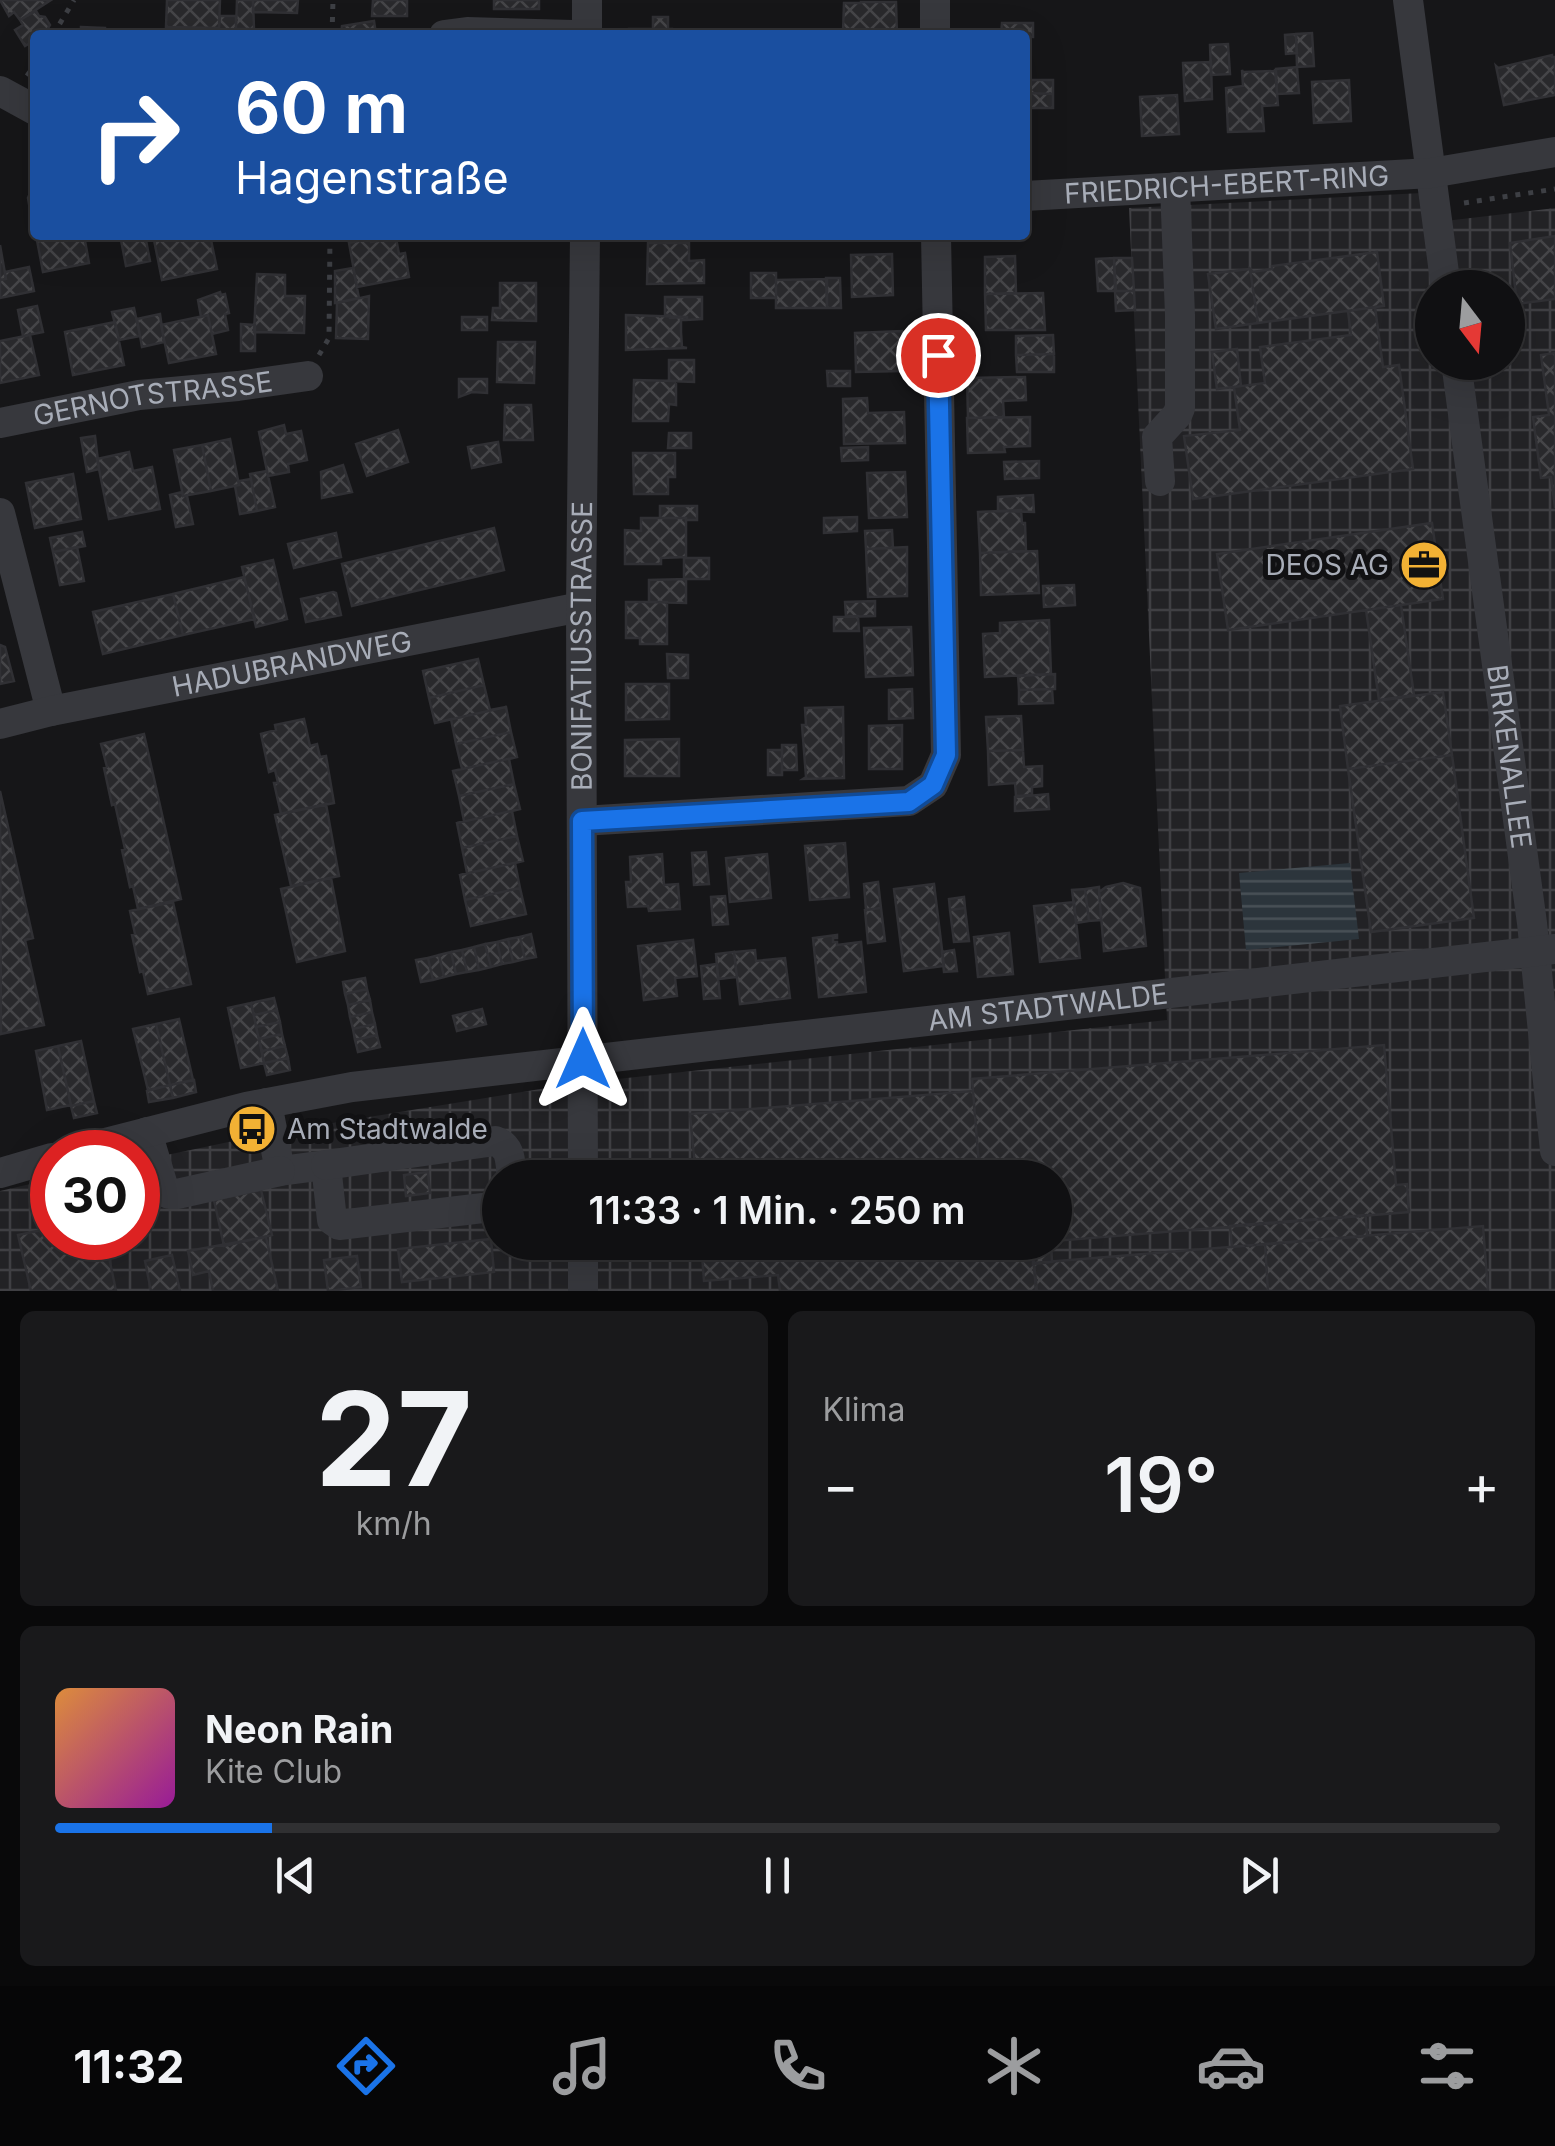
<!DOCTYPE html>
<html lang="de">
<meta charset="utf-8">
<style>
body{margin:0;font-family:Inter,sans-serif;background:#19191b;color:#f1f3f6;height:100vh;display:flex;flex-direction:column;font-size:38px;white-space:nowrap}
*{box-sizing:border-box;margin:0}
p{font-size:32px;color:#9c9d9f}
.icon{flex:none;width:55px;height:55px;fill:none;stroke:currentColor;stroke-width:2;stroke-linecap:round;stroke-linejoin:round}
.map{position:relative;height:1291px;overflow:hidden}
.sheet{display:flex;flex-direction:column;gap:20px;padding:20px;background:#09090a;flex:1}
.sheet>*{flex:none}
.banner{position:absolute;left:30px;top:30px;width:1000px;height:210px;border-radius:10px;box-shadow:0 10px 40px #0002,0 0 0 2px #303032;background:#1a4fa0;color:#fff;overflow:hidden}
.needle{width:65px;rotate:164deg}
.fabs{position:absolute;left:1415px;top:270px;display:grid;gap:20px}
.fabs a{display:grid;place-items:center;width:110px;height:110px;border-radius:50%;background:#101012;box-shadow:0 10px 40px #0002,0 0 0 2px #303032;font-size:50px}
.speed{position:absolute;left:30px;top:1130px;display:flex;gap:20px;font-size:50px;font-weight:700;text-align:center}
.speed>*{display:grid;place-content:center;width:130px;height:130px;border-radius:50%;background:#101012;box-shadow:0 10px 40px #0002,0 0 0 2px #303032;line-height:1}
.speed .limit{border:15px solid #d22;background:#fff;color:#111}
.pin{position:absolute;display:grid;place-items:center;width:85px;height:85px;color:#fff;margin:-42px;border:5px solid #fff;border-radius:50%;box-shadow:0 2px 10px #0007}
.me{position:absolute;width:110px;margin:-55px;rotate:0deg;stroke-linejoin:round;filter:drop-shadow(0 0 8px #0008)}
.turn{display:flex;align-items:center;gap:35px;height:210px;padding:0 40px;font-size:45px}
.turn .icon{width:130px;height:130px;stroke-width:2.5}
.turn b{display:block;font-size:70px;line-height:85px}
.big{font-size:75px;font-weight:600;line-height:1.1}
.sheet .widget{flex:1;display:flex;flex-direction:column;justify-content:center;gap:15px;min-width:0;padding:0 35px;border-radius:15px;background:#19191b}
.sheet .dial{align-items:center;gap:0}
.dial b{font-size:130px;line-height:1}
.song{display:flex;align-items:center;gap:30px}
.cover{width:120px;height:120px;border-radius:15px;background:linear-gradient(135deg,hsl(30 70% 55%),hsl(300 70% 35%))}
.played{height:10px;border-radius:5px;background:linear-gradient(90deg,#1a73e8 15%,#303032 15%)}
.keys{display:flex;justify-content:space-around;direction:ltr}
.heat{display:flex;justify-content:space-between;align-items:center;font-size:55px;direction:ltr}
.sheet .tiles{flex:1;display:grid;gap:20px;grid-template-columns:1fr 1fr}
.widget:last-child{grid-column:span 2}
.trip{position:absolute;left:482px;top:1160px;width:590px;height:100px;border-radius:50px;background:#101012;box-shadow:0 10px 40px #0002,0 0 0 2px #303032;font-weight:600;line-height:100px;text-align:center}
.dock{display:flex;height:160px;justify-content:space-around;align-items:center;background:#060607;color:#9c9d9f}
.dock .icon{width:70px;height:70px}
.dock .current{color:#1a73e8}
.dock b{font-size:45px;color:#f1f3f6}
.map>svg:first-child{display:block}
.industrial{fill:url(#industrial-grid);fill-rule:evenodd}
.water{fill:url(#water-rules)}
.building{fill:url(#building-cross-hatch);stroke:#303034;stroke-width:2.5}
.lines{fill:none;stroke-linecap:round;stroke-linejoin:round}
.path{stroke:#3d3f44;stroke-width:5;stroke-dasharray:5 8;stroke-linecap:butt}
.minor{stroke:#37383d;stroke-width:30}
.route-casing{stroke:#114b97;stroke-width:25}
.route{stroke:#1a73e8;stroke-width:18}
.labels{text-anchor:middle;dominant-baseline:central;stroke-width:10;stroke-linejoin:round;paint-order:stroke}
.street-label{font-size:28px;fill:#a8adb8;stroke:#111113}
.poi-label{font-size:28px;fill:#a8adb8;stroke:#111113;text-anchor:end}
</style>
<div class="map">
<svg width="1555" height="1291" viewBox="0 0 1555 1291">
<defs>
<pattern id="industrial-grid" width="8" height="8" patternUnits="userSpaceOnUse" patternTransform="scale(2.5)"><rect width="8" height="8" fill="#222225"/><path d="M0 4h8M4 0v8" fill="none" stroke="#3f3f43"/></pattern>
<pattern id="water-rules" width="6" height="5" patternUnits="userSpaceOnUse" patternTransform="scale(2.5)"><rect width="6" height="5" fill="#2c353c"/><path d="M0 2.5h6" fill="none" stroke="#485056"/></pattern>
<pattern id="building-cross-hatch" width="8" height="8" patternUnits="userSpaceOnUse" patternTransform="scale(2.5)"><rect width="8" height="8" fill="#29292c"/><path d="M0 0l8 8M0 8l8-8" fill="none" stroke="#454548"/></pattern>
</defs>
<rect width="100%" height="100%" fill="#161618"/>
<path class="industrial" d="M1422 193 1428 223 1555 208V1291H0V1191L52 1179V1238H138V1161L271 1133 571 1084 1167 1020 1129 208ZM1432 288H1508V362H1432ZM500 1178H1055V1242H500Z"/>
<path class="water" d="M1350 863 1359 939 1246 950 1239 873Z"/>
<path class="building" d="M0 0H51L20 20 14 12 9 16Z
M167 0H220L219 28 166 27Z
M237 0H253L254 29H236Z
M253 0H298L297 13 253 12Z
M373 0H407V16H372Z
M494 0H539V9H494Z
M861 2H896L897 35H861V32H843L844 3H861Z
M36 11 39 16 45 17 50 25 45 33 35 35V40L25 46 15 30 23 25 20 20Z
M220 16H236V35H207V28H219Z
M653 17H668V29H672V34L690 35H629V29H653Z
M374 21 376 34 341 35 342 26Z
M1002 23H1033V37L1001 35Z
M81 27 105 28V35H81Z
M1312 33 1314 66 1297 67 1296 34Z
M1296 34 1297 53 1286 54 1285 35Z
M1228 44 1230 74 1211 75 1210 45Z
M1552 55V57H1555V95L1504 105 1496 66 1498 68Z
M1211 62 1212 99 1185 101 1183 63Z
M1297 67 1299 93 1277 94 1276 69Z
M1275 69 1278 105 1262 106 1264 131 1228 132 1226 88 1243 86 1242 70 1243 72 1275 71Z
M1027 80H1053V94L1027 93Z
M1349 80 1351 121 1314 123 1312 82Z
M1027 93 1053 94V108H1027Z
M1177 95 1179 134 1142 136 1140 97Z
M35 182V209L30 210 28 198Z
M36 235H84L89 263 43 272Z
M120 235H145L150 261 126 266Z
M153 235H210L217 269 162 280Z
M1555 236V299L1517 304 1510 243Z
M370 238 371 242 396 238 399 254 405 253 409 277 357 287 349 243Z
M648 243H689V261L704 260V283L647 284Z
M0 245 6 279 0 280Z
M1377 252 1384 306 1258 323 1250 269 1253 272 1272 269V266Z
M892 254 893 295 852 297 851 255Z
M1015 256 1016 293 985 294V257Z
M1114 258 1116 291H1098L1096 259Z
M1114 258H1132L1134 291H1115Z
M29 267 34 291 0 298V280L6 279 5 272Z
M353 268 359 298 335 303V271Z
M1250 269 1258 323 1216 329 1208 274Z
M751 273H776V298H751Z
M257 274 285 275V296H305L304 333 254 332Z
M826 278H840L841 308H827Z
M827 279V308H776V280Z
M500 283H536V321L492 320 493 308H500Z
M1115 291H1134L1135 310 1116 311Z
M220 292 221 295 225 294 229 313 225 314 228 330 212 334 208 315 201 317 198 300Z
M1043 293 1045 330H986L985 294Z
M369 296 368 339 336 338 337 303Z
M665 297H702V319L687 320V317L670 318V315H665Z
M37 306 43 332 23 336 18 310Z
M1375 307 1383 367 1399 365 1413 469 1193 499 1184 436 1240 430 1234 387 1265 383 1260 347 1351 335 1348 311Z
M134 308 140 336 119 340 112 312Z
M160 314 164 342 142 347 137 319Z
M208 315 216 354 169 363 161 325Z
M626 315 687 317V320H681V332L682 347 687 348 626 350Z
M462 317H487V330H462Z
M115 322 124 365 73 375 65 332Z
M241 324 255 325V351H241Z
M902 331 903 371 856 372 855 333Z
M30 335 39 375 0 383V341Z
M1053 335 1054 354 1016 355V336Z
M498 342H535L534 383 497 382Z
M1237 349 1241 386 1217 389 1212 352Z
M1555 353V508L1551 477 1541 478 1533 417 1549 415 1541 355Z
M1054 354V372H1017L1016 355Z
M669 360H694V382L669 381Z
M827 371H850V386H828Z
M1025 377 1026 400 1003 401 1004 417 968 418 967 378Z
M459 379H487V393L472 392 459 397Z
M634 380 676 381V405L669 404 668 421H633Z
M867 398 868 413 904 412 905 443 844 444 843 399Z
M505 405H531L533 440H504Z
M1030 417V446L1004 447 1005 452 968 453 967 418Z
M284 425 286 434 301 431 307 460 288 464 289 472 268 476 259 432Z
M398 430 408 462 367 476 356 444Z
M669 433H691V448H668Z
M95 436 99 469 87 472 81 438Z
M230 439 239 485 211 491 202 445Z
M498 442 501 462 472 468 468 447Z
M202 445 211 491 183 496 174 450Z
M868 447V460L842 461 841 448Z
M129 452 133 471 152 467 160 509 109 519 97 459Z
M633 453H675V477H668V494H634Z
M1039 461V478L1005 479 1004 462Z
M343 465 352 492 322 498 321 472Z
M267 471 275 507 257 511 250 474Z
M905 472 907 517 869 518 867 473Z
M73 474 81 519 35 528 26 483Z
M251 479 257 511 240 514 235 486 239 485V481Z
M182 492 183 496H187L193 524 176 527 170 495Z
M1033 495 1034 512 998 511V497Z
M660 506H697V520H686V518H660Z
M1021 510 1022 523H1025L1026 551 980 553 978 512Z
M857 517V531L824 533V518Z
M641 518H686V557L661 558V564H625V530L641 531Z
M1432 523 1443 599 1228 630 1217 554Z
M494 528 504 570 352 606 342 564Z
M892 530 893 548 866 549 865 531Z
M82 532 85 546 53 552 50 538Z
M336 533 341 557 294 568 288 544Z
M77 547 84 581 60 585 53 552Z
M907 547V596L868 597 866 549Z
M1037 551 1039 593 981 595 980 553Z
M684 558H709V579H684Z
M273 560 287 619 256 627 242 567Z
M244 577 255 619 183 635 173 594Z
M686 579V603L649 602V580Z
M1074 585 1075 605 1044 607 1043 586Z
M333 592 336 593 341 615 306 622 301 599Z
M173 594 183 635 103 654 93 612Z
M875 601V616L846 617 845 602Z
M626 602H667V644H640V638H626Z
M1401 605 1414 695 1379 700 1366 610Z
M858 616 859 631H834V617Z
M1049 620 1051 674 985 677 983 634 1000 633V623Z
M911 627 913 675 866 677 864 628Z
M0 645 5 647 14 681 0 684Z
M667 654 688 655V678H668Z
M478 659 484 685 429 698 423 671Z
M1055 674V689L1019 690 1018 676Z
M626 684H669V719L626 720Z
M484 685 490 710 506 707 435 723 429 698Z
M912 689 913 718 889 719V690Z
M1052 689 1053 703 1019 704V690Z
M1443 692 1452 755 1348 769 1340 706Z
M506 707 511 732 456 744 451 719 435 723Z
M843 707 844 778 803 779 806 777 802 725H806L805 708Z
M1021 716 1023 750 988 751 986 717Z
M304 719 310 746 317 744 320 757 326 756 334 803 281 814 274 783H278L275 770 269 772 261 734 276 730 275 725Z
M902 725V769H869V726Z
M511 732 517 757 453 771 462 769 456 744Z
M144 734 181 899 138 909 133 886 130 887 122 850 125 849 115 804 112 805 104 768 107 767 101 744Z
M679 739V776H625V740Z
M782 745H796L797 770H782Z
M768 750H782V775H768Z
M1023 750 1024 767 1042 766V786L1032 787V795L1016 796 1015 783 989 785 988 751Z
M1452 755 1474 918 1371 932 1348 769Z
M517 757 509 759 514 784 459 796 453 771Z
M514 784 520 809 457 823 464 821 459 796Z
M0 791 33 938 25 940 44 1025 1 1034Z
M1048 794 1049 809 1015 811V797Z
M326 804 339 876 291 886 275 815Z
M520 809 512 811 517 836 462 848 457 823Z
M517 836 523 861 460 875 467 873 462 848Z
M845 843 849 897 810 900 805 846Z
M706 852 709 884 694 885 692 853Z
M662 854 664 885 678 884 680 909 649 911 648 906 628 907 626 882H631L630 857Z
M767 854 771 898 730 902 726 858Z
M523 861 515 863 520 888 465 900 460 875Z
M331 878 345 951 297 962 281 889Z
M878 882 881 908 866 910 864 884Z
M1123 883 1140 888 1146 946 1104 951 1099 892 1106 887Z
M934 884 944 966 904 971 894 889Z
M1099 887 1101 920 1089 921 1085 889Z
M520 888 526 914 471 926 465 900Z
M1085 889 1089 921 1076 923 1072 890Z
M725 896 728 924 713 925 711 897Z
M964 897 965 908 950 910 949 899Z
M173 902 191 984 148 994 143 971 140 972 132 935 135 934 130 911Z
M1074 902 1080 958 1040 962 1034 906Z
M881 908 885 941 868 943 865 910Z
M965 908 969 941 954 942 950 910Z
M1009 933 1013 974 978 977 974 937Z
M531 934 536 957 525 959 520 937Z
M837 935V938H833V942H837V945L861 942 866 992 819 997 813 938Z
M520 937 525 959 513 962 508 939Z
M508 939 513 962 502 964 497 942Z
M693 940 697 976 675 978 677 996 644 1000 638 946Z
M497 942 502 964 491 967 485 944Z
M485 944 491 967 479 970 474 947Z
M474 947 479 970 467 972 462 950Z
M462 950 467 972 456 974 451 952Z
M755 950 756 961 785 958 790 998 740 1004 734 952Z
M954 950 957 971 944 972 942 952Z
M451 952 456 974 444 977 439 955Z
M734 952 737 977 718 979 716 954Z
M439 955 444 977 433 980 428 958Z
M428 958 433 980 421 982 416 960Z
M717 964 720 998 704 999 701 966Z
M365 978 367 989 345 994 343 982Z
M367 989 370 1000 348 1005 345 994Z
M274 998 277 1010 254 1015 251 1003Z
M370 1000 372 1012 350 1017 348 1005Z
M251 1003 264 1063 241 1068 228 1008Z
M482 1009 486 1024 457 1031 453 1016Z
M277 1010 280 1022 256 1027 254 1015Z
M372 1012 375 1024 353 1029 350 1017Z
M179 1019 193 1080 170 1085 156 1024Z
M280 1022 282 1034 259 1039 256 1027Z
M156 1024 170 1085 148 1090 133 1029Z
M375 1024 377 1035 355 1040 353 1029Z
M282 1034 285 1046 262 1051 259 1039Z
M377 1035 380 1047 358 1052 355 1040Z
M81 1041 94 1101 71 1106 58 1046Z
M1384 1045 1396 1185 1407 1184 1409 1212 1055 1241V1178H970L980 1177 972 1079Z
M58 1046 71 1105 47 1110 36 1051Z
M285 1046 288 1058 264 1063 262 1051Z
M288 1058 290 1070 267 1075 264 1063Z
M194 1080 196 1092 173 1098 170 1085Z
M170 1085 173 1098 149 1102 147 1091Z
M973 1091 980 1177 696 1178 690 1114Z
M94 1101 97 1113 74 1118 71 1106Z
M428 1172 430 1193 406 1196 404 1175Z
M261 1190 272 1235 224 1246 214 1200Z
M1366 1215 1367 1236 1232 1247 1230 1226Z
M1483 1226 1488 1291H1268L1265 1244Z
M52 1228V1238H105L116 1291H31L18 1235Z
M266 1237 278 1291H213L209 1271 193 1275 188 1251Z
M491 1239 494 1272 402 1282 398 1249Z
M701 1242H986V1247L1032 1243 1036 1291H780L778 1275 704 1281Z
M986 1242H1040L986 1247Z
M1051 1242 1052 1262 1033 1264 1032 1243Z
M1265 1244 1268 1291H1037L1034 1263Z
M172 1255 180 1291H151L145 1261Z
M357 1256 361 1287 328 1291 324 1260Z"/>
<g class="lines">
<path class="path" d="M53 35 74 0
M332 35 333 0
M27 76 35 64
M1464 203 1555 189
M319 355 329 338 330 235"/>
<g class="minor">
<path d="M935 0V35"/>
<path d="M1408 0 1446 288"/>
<path d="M444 35 467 32 573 35"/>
<path d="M587 35V0"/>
<path d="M0 91 35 110"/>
<path id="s1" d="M1025 196 1431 173 1555 152"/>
<path id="s2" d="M1456 362 1532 923 1555 1151"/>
<path id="s3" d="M0 423 139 395 238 386 308 376"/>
<path d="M1160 481 1157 437 1177 415 1180 408V315L1175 187"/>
<path d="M0 513 51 711"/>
<path id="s4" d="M0 724 51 711 581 607"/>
<path d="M582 821 909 801 933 785 946 755 936 235"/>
<path d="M267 1103 280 1171 326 1165 332 1220 339 1225 500 1206"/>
<path d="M147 1132 164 1189 169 1194H177L280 1171"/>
<path id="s5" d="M70 1152 246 1107 352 1087 1555 949"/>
<path d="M326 1165 495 1141C512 1147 510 1162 512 1178"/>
<path d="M0 1173 52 1158"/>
<path id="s6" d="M583 1178 581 607 585 235"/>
<path d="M583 1291V1242"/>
</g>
</g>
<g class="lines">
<g class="route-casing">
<path id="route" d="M583 1059 582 821 909 802 933 785 946 755 938 355"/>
</g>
<use href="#route" class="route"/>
</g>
<defs>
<g id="office-disc" transform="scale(2.5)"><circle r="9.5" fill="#f2b134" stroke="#111113"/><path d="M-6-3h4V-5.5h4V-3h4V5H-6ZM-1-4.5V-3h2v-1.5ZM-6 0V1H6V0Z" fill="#111"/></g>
<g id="bus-disc" transform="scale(2.5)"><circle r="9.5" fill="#f2b134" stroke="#111113"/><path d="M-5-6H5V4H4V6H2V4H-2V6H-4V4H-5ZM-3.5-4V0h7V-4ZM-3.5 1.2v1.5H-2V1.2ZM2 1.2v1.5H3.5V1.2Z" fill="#111"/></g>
</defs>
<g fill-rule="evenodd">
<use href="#office-disc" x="1424" y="565"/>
<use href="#bus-disc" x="252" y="1129"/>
</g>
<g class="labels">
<g class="street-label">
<text stroke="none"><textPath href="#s1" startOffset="202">FRIEDRICH-EBERT-RING</textPath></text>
<text stroke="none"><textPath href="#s3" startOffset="155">GERNOTSTRASSE</textPath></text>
<text stroke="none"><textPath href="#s6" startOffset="532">BONIFATIUSSTRASSE</textPath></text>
<text stroke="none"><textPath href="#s4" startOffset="298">HADUBRANDWEG</textPath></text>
<text stroke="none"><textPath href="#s2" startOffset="398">BIRKENALLEE</textPath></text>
<text stroke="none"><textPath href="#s5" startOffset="990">AM STADTWALDE</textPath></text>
</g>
<g class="poi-label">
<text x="1389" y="565">DEOS AG</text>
<text x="287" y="1129" text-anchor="start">Am Stadtwalde</text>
</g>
</g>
</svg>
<div class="fabs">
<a><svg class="needle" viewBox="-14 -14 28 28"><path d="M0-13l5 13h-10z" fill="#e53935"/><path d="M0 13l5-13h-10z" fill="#9c9d9f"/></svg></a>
</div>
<div class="speed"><div class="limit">30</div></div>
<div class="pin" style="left:938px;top:355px;background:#d93025"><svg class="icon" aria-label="arrive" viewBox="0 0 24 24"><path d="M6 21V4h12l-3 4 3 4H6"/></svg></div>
<svg class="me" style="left:583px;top:1059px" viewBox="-20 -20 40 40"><path d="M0-17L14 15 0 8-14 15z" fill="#1a73e8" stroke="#fff" stroke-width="4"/></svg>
<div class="trip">11:33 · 1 Min. · 250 m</div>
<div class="banner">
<div class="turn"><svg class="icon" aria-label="right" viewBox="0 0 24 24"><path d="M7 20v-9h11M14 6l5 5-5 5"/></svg><div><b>60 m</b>Hagenstraße</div></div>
</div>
</div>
<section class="sheet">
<div class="tiles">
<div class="widget dial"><b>27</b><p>km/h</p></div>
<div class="widget"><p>Klima</p>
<div class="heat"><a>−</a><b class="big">19°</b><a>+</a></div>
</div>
<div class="widget">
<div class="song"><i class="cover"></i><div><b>Neon Rain</b><p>Kite Club</p></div></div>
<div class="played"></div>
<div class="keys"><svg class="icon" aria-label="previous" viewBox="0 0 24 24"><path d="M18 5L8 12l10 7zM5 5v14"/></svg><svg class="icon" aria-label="pause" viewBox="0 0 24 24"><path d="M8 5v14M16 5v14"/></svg><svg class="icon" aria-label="next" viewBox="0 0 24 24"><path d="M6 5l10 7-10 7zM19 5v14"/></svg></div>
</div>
</div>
</section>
<nav class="dock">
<b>11:32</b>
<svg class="icon current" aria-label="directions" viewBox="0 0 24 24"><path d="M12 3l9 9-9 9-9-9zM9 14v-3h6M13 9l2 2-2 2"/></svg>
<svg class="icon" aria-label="music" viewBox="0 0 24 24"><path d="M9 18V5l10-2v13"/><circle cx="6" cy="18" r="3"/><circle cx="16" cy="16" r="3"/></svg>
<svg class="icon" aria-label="phone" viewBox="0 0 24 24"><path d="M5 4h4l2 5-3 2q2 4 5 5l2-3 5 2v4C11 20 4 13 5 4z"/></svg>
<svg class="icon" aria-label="climate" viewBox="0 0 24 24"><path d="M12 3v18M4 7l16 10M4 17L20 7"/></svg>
<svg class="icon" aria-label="car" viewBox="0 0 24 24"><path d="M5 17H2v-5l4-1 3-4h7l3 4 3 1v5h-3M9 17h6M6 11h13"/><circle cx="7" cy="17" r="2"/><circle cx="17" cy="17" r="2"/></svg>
<svg class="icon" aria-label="filters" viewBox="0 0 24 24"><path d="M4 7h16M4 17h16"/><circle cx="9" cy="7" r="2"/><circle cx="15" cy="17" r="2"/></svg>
</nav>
